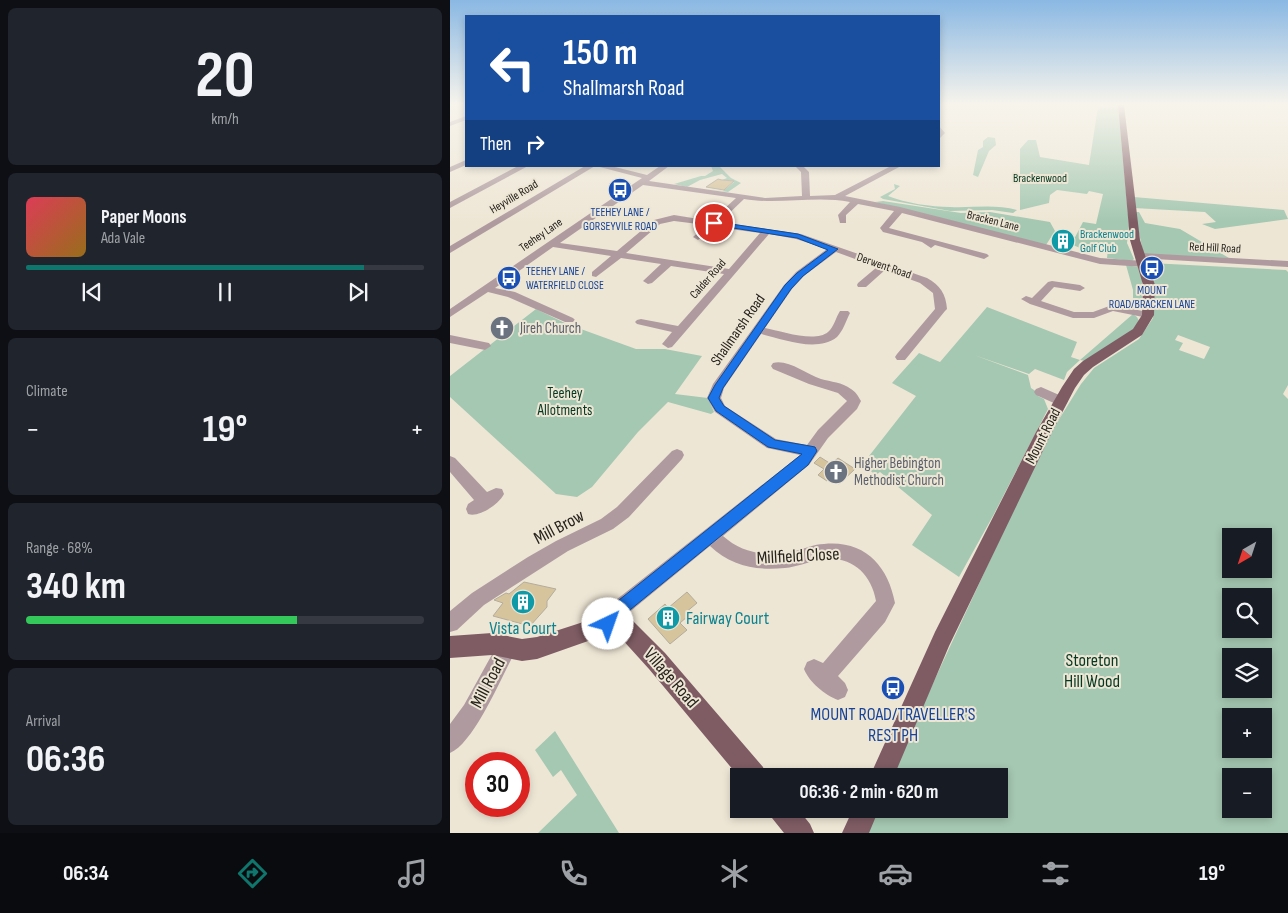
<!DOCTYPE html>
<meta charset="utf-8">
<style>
body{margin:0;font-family:"Sofia Sans Condensed",sans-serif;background:#20242c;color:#f1f3f6;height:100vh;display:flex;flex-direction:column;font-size:19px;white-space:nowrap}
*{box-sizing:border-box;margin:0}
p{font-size:16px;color:#9ea1a6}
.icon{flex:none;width:28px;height:28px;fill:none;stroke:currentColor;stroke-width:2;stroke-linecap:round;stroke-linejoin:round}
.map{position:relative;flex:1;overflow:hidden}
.details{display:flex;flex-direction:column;gap:8px;padding:8px;background:#0d0f14;width:450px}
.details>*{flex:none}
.banner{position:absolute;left:15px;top:15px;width:475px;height:152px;border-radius:0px;box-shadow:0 2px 8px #0003;background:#1a4fa0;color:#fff;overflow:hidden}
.needle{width:32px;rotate:219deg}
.fabs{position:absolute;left:772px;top:528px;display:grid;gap:10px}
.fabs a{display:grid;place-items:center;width:50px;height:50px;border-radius:0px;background:#171b24;box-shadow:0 2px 8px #0003;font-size:25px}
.speed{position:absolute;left:15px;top:752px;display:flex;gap:10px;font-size:25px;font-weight:700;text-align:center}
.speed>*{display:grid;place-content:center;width:65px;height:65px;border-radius:50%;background:#171b24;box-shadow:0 2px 8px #0003;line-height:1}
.speed .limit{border:8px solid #d22;background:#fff;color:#111}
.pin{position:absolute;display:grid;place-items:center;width:42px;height:42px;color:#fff;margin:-21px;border:2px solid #fff;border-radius:50%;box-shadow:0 1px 5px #0007}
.me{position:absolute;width:55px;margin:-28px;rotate:42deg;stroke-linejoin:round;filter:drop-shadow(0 0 4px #0008)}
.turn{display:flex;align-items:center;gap:18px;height:105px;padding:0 15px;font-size:22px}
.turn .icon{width:65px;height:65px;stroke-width:2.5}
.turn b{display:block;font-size:35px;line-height:42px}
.then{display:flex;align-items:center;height:48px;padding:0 15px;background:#0003;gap:10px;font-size:19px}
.big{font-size:38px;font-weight:700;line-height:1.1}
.details .tile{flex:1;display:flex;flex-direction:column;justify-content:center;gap:8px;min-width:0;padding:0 18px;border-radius:8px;background:#20242c}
.details .dial{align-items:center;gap:0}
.dial b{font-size:65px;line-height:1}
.song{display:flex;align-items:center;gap:15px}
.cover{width:60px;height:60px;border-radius:8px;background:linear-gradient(135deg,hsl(350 70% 55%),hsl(40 70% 35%))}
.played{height:5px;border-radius:2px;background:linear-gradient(90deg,#0f766e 85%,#363941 85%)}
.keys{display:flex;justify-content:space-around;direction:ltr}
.heat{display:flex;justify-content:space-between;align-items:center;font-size:28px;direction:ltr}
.charge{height:8px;border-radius:4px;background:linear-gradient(90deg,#34c759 68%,#363941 0)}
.trip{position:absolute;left:280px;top:768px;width:278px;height:50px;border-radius:0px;background:#171b24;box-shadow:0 2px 8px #0003;font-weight:700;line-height:50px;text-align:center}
.menu{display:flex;height:80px;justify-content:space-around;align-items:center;background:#090b0e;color:#9ea1a6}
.menu .icon{width:35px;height:35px}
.menu .on{color:#0f766e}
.menu b{font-size:22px;color:#f1f3f6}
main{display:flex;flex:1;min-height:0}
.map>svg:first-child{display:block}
.green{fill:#a5c8b2;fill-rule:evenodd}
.building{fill:#d6c49d;stroke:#b4ad9d}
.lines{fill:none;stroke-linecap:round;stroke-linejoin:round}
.minor{fill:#af9b9f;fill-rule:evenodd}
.major{fill:#7f5c64;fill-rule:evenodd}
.route{fill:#1a73e8;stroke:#114b97}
.labels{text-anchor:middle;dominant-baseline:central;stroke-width:4;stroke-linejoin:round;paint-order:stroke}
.far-park-label{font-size:12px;fill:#043921;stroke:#eee6d5}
.far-street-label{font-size:12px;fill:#26231d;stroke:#eee6d5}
.far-transit-label{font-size:12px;fill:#164399;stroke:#eee6d5}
.far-culture-label{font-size:12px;fill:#0d838f;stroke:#eee6d5;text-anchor:start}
.worship-label{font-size:15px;fill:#5b616d;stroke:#eee6d5;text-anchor:start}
.street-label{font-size:15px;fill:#26231d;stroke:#eee6d5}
.park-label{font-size:15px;fill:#043921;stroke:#eee6d5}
.near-street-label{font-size:18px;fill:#26231d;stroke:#eee6d5}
.near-culture-label{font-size:18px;fill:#0d838f;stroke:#eee6d5;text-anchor:start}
.near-park-label{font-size:18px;fill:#043921;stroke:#eee6d5}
.near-transit-label{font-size:18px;fill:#164399;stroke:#eee6d5}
</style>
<main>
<section class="details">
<div class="tile dial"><b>20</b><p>km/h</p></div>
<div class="tile">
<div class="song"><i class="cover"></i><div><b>Paper Moons</b><p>Ada Vale</p></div></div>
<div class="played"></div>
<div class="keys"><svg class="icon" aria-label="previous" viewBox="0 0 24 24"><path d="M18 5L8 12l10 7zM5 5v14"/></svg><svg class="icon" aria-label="pause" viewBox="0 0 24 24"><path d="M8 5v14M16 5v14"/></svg><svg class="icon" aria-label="next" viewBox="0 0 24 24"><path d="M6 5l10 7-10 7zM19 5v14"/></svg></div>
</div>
<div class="tile"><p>Climate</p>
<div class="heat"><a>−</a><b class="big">19°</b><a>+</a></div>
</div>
<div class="tile"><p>Range · 68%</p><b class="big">340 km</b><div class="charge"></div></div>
<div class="tile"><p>Arrival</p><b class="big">06:36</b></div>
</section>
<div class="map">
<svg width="838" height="833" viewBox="0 0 838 833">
<rect width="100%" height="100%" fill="#eee6d5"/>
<path class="green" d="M656 105H668L679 226 677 243 684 259 682 261 657 258 658 248 633 245 630 248 623 245 622 243 633 222 646 224 653 194 639 191 637 194 607 190 600 195 599 203 570 210V149L578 140H586L590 157 639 165 648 107 655 108Z
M538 137 545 138 546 145 539 151 528 177 523 175 528 150 533 147V141Z
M261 166H269L281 178 291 183 278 192 257 189 273 191 284 182 272 180 277 178 272 174 250 180 237 187 224 184 251 176H255L263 171Z
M444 184 450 186 438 196C456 203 481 207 500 207 523 208 546 204 567 210L563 213 542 210 500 211 433 199 430 197 445 189Z
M684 197 834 210 838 219 765 229 752 224 766 222 755 212 684 208Z
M433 201 511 213 540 212 600 222 605 231 596 245 425 202Z
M684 212H689L695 223 730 229 779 258 694 255Z
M700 263 836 270 838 272V385L833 394 838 399V833H414L425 809H549V776H440L560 517 603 429 631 384 644 368 689 339 703 318 705 289ZM728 335 760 347 754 359 729 350 733 343 725 340ZM781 536H814V569H781ZM781 596H814V629H781ZM781 656H814V689H781ZM781 716H814V749H781ZM781 776H814V809H781Z
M676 265 688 267 692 278V306L683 300V290Z
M537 307 627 342 621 357 630 360 683 314 687 317 689 321 683 331 635 361 630 360 617 372 614 380 585 369 579 374 524 355 578 375 581 388 590 394 588 396 594 399 598 409 544 514 509 577 462 545 482 515 430 472 426 475 412 465 466 396 442 383 469 353 490 362Z
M86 309 117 324 186 349H215L252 356 225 394 258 398 264 412 261 414 218 402 188 432 142 487 127 497 106 494 0 397V376Z
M105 731 169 833H88L127 795 111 770 103 777 85 750Z"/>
<path class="building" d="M268 179 272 180 284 181 274 190 256 187Z
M370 457 381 464 388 458 405 469 389 484 380 478 377 481 368 475 374 469 364 463Z
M74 582 106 589 97 601V607L80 626 43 616 53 603 44 600 56 593 59 594Z
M237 592 247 603 235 613 238 616 230 623 237 630 220 644 198 619 215 604 218 608Z"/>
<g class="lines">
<path class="minor" d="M16 116V120L0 126V122Z
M489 126 495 133 489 139Z
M16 160V165L0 172V167Z
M68 166H78L0 208V202Z
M135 166H145L0 253V246Z
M146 166H161L197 175 210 166H219L199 181 315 198 352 196 351 172 345 166H353L359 172 360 196 385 195 441 166H451L395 196 450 207 650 258 694 261 699 264 694 267 650 264 452 213 439 228 537 254 539 256 534 259 485 245 481 248 472 242 433 232 430 228 444 211 408 204 396 215V223H390L388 215 400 202C366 195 329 205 294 199L270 222 351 234 477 278C490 285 496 294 497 309L495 311 455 360H447L445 357 447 354 485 309 483 293 470 283 435 270 416 287H408L407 285 408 283 427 267 386 252 354 276 342 289 315 328C331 331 365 343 378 332 384 327 386 317 390 311H398L400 313C396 321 393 331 387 337 367 353 332 339 311 334L274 388 271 398 275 406 326 439 357 445 368 430 397 401 388 393 359 384 323 369 321 366 323 363C338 359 356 374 371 379 381 382 392 382 401 389 406 392 408 396 411 401L407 409 378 438 359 465 273 536C293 554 318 557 344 551 354 549 364 544 374 544 415 540 438 566 445 603L435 622 388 676 395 683 398 690 395 697 388 700C375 695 359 682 354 669L357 662 364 659 373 663 426 601C421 572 399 554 369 560 357 562 347 567 335 568 307 571 281 566 260 546L171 619 165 631 158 633 151 631 148 624 157 607 350 455 317 448 265 412 257 398 263 384 334 285 346 272 377 249 346 239 319 234 235 332 222 347 218 348 212 344 222 332 187 324 185 322 187 320 191 319 228 326 274 274 221 266 202 283 198 284 193 281 211 264 171 258 146 277 142 276V272L161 256 103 247 45 288 65 292 123 318 125 320 123 322H115L58 297 38 292 0 317V309L192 178ZM193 185 286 198 261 221 224 215 204 220 167 251 110 243ZM224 221 256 225 243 237 248 240 265 227 310 233 279 269 176 253 210 224Z
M691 253 838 261V267L688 258 686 256Z
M602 281 630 285 635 288 630 291 604 287 591 301 624 312H643L662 305 698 312 704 315 698 318 663 311 644 318H623L580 304 571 299 576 296 582 298 598 282Z
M0 335 39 343 41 346 35 350 0 343Z
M591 387 616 398 618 401 616 404H606L586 395 584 392 586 389Z
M227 449 232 451 234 455 232 459 179 517 163 529 118 551 34 605 7 630 0 632V611L22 593 78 557 106 541 151 519 167 507 222 451Z
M0 456 5 458 37 492 46 488 52 489 54 494C49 504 29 518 18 514L16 509 18 504 24 500 0 472Z
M57 637 64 640 67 647 64 654C51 678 24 743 0 753V724L14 705 50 640Z"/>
<path class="major" d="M668 105H674L690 240 705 285 704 315 692 335 643 367 634 375 625 388 602 432 499 646 444 776H420L485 632 586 432 612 387 624 369 633 361 683 329 692 315 693 285 680 240Z
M158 614 183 621 215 653 313 767 316 776 289 777 199 669 170 637 158 634 87 659 72 661 42 655 0 658V636L42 633 72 639 87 637Z
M318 809H348L360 824 364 833H334L322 818Z
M403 809H429L419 833H392Z"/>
</g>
<linearGradient id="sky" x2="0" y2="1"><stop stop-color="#8ab8e3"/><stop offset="0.47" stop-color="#f7f4ec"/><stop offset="1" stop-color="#f7f4ec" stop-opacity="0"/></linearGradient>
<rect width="838" height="222" fill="url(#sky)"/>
<path class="route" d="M261 221 348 234 388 249 353 276 341 289 273 388 269 398 274 406 325 440 360 446 365 447 367 451 358 465 170 618 163 629 158 632 152 629 150 624 159 608 352 454 318 447 266 411 258 398 265 385 335 285 347 273 378 250 347 238 264 225H261Z"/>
<defs>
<g id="bus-disc" transform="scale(1.25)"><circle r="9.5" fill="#1a4fb4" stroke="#eee6d5"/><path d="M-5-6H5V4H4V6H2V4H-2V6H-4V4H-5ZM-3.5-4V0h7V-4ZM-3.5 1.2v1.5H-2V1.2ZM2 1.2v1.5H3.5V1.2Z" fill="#fff"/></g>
<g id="building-disc" transform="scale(1.25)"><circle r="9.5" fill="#0f9aa8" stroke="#eee6d5"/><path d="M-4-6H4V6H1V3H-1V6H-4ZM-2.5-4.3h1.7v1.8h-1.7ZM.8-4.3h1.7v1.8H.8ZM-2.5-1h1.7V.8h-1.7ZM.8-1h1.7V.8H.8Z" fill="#fff"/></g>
<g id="church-disc" transform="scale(1.25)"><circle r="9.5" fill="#6b7280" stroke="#eee6d5"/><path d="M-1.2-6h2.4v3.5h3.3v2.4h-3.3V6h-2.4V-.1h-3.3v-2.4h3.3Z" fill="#fff"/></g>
</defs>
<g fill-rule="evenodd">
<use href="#bus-disc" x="170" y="190"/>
<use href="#building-disc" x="613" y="241"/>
<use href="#bus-disc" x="702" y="268"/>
<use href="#bus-disc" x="59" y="278"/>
<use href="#church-disc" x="52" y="328"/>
<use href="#church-disc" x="386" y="472"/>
<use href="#building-disc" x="73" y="602"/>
<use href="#building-disc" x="218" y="618"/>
<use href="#bus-disc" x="443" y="688"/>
</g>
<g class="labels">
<g class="far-park-label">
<text x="590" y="178">Brackenwood</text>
</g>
<g class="far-street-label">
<text transform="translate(64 197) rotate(-31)">Heyville Road</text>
<text transform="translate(543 221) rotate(14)">Bracken Lane</text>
<text transform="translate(91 235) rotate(-35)">Teehey Lane</text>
<text transform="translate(765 248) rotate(3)">Red Hill Road</text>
<text transform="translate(434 266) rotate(19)">Derwent Road</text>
<text transform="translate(258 279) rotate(-49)">Calder Road</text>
</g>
<g class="far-transit-label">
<text x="170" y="212">TEEHEY LANE /<tspan x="170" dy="14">GORSEYVILE ROAD</tspan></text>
<text x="76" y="271" text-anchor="start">TEEHEY LANE /<tspan x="76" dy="14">WATERFIELD CLOSE</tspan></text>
<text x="702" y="290">MOUNT<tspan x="702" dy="14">ROAD/BRACKEN LANE</tspan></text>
</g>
<g class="far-culture-label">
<text x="630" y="234">Brackenwood<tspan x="630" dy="14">Golf Club</tspan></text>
</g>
<g class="worship-label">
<text x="70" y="328">Jireh Church</text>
<text x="404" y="463">Higher Bebington<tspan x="404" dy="17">Methodist Church</tspan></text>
</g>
<g class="street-label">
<text transform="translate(288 330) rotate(-55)">Shallmarsh Road</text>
<text transform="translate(593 436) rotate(-63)">Mount Road</text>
</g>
<g class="park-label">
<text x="115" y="393">Teehey<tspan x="115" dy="17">Allotments</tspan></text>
</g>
<g class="near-street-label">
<text transform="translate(109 527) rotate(-28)">Mill Brow</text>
<text transform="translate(348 556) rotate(-3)">Millfield Close</text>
<text transform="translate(221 678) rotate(49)">Village Road</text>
<text transform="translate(38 683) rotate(-62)">Mill Road</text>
</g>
<g class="near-culture-label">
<text x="236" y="618">Fairway Court</text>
<text x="73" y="628" text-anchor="middle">Vista Court</text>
</g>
<g class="near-park-label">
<text x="642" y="660">Storeton<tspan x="642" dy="21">Hill Wood</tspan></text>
</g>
<g class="near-transit-label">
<text x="443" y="714">MOUNT ROAD/TRAVELLER'S<tspan x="443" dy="21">REST PH</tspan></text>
</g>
</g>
</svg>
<div class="fabs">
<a><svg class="needle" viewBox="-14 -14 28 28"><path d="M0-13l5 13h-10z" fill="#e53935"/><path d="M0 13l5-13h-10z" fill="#9ea1a6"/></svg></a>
<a><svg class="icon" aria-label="search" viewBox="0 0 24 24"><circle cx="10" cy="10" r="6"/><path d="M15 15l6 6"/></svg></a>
<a><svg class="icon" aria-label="layers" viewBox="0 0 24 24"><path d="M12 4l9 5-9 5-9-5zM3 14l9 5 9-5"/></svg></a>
<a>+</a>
<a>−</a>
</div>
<div class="speed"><div class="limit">30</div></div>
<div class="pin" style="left:264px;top:223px;background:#d93025"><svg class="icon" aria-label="arrive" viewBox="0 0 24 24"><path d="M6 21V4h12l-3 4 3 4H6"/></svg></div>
<svg class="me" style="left:158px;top:624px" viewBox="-20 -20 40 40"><circle r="19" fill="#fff"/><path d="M0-13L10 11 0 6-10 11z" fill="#1a73e8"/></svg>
<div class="trip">06:36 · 2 min · 620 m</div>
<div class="banner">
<div class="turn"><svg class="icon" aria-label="left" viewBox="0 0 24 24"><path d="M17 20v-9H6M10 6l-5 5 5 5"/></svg><div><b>150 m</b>Shallmarsh Road</div></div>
<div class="then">Then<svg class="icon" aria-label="right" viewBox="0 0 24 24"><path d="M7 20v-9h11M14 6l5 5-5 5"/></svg></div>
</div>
</div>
</main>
<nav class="menu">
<b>06:34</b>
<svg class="icon on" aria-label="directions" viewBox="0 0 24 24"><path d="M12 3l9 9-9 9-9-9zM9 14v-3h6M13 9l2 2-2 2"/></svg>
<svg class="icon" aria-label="music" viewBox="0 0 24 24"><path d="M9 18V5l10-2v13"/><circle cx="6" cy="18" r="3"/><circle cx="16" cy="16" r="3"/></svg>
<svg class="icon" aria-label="phone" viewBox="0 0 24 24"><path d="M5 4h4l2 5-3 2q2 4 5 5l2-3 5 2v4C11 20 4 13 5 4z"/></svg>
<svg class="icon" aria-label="climate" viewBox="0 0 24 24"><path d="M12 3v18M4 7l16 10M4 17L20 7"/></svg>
<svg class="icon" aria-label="car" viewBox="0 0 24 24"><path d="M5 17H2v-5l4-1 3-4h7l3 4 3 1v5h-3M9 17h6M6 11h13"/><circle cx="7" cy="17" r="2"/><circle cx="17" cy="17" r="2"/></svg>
<svg class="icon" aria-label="filters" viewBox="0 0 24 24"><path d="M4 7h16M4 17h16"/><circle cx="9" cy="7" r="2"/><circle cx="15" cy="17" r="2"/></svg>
<b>19°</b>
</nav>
